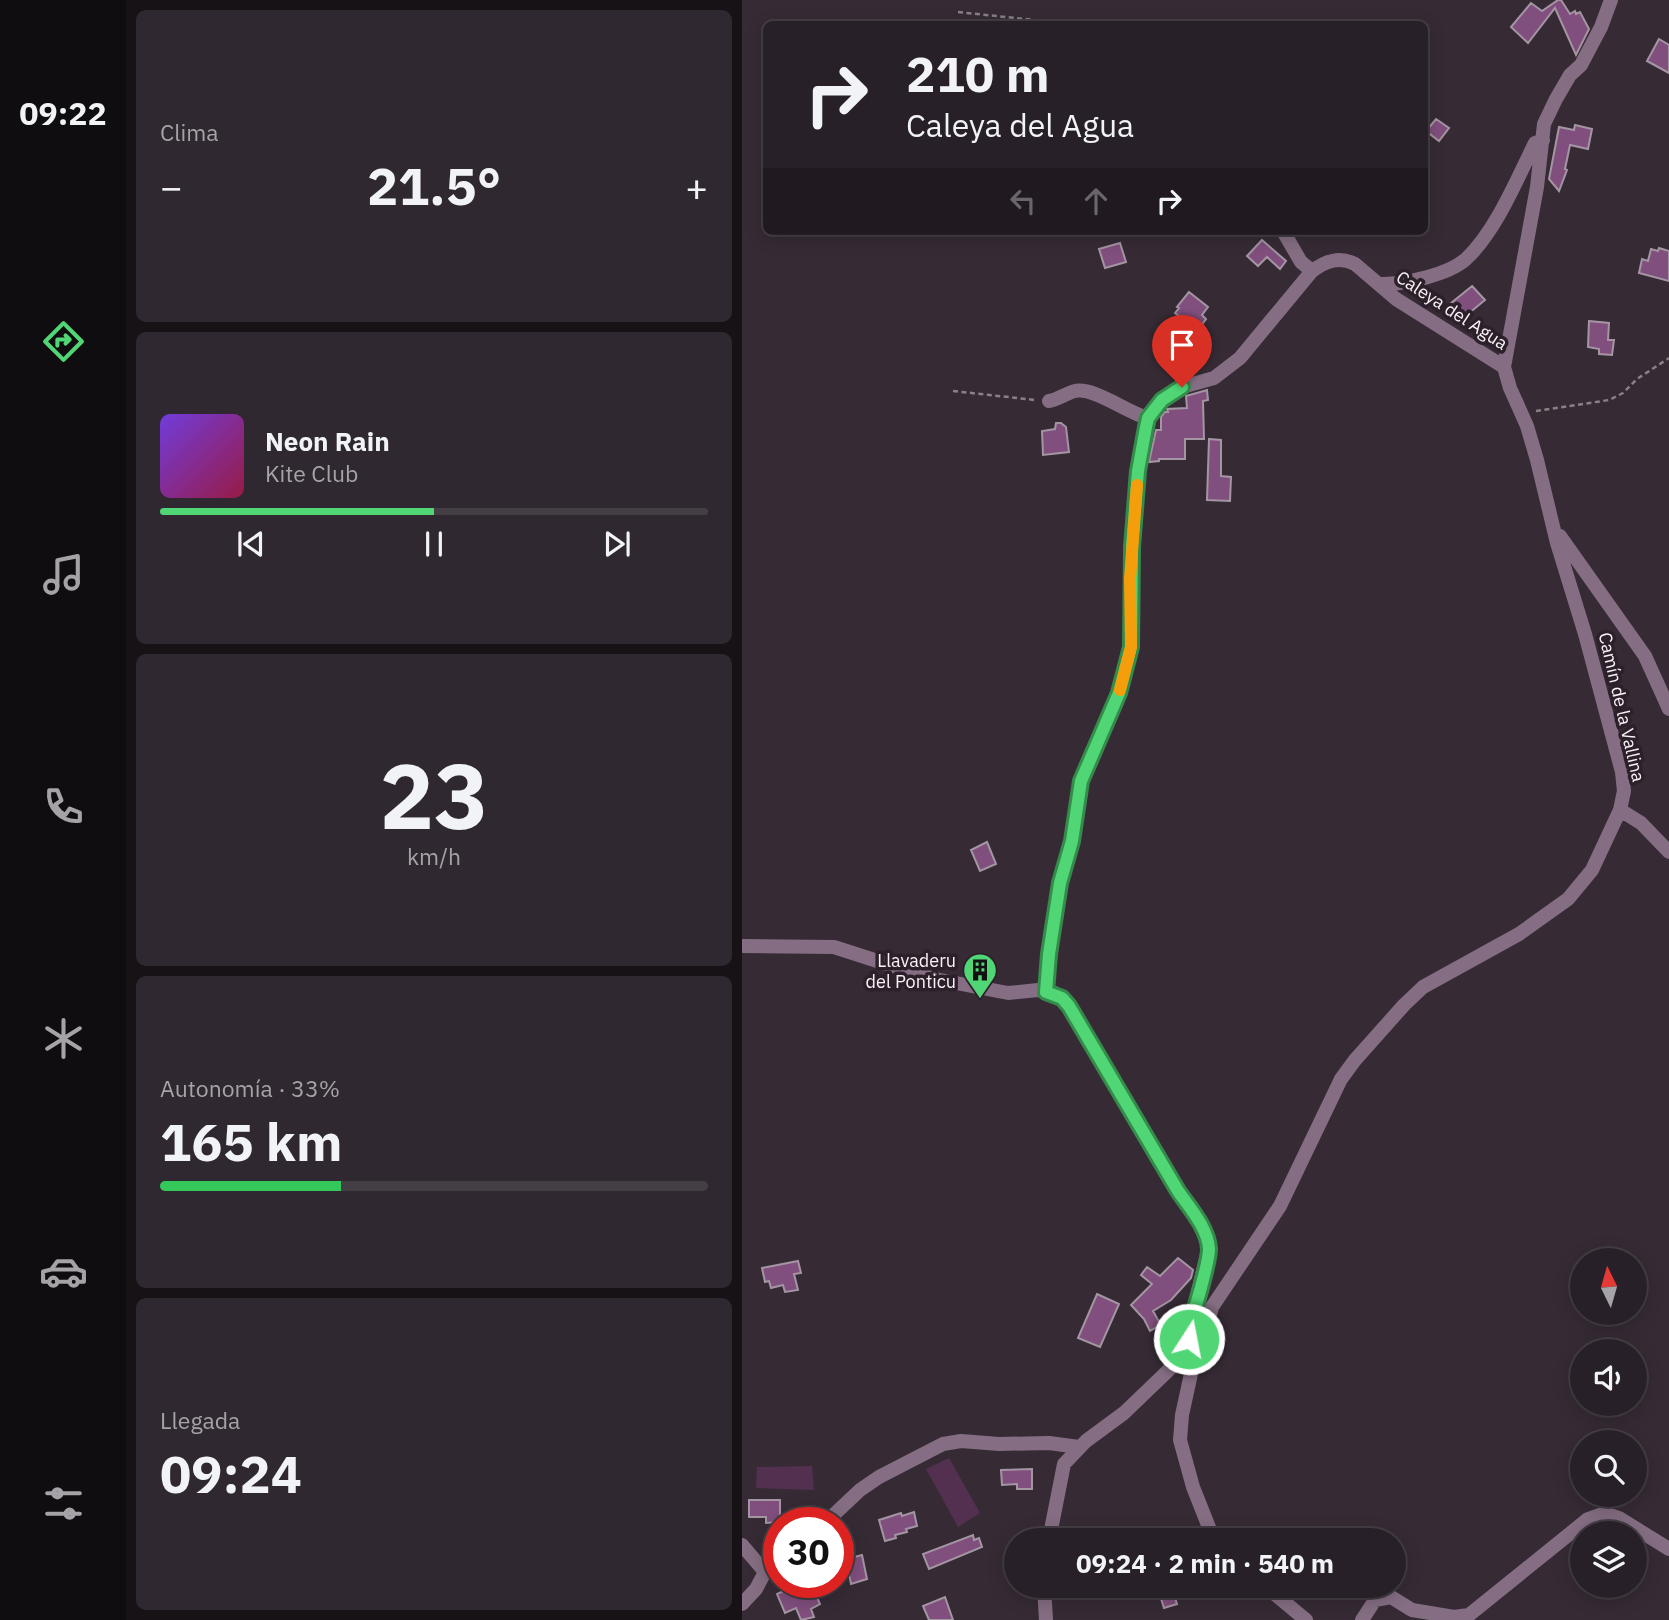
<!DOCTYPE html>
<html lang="es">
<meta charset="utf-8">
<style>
body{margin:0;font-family:"IBM Plex Sans",sans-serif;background:#302830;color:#f1f3f6;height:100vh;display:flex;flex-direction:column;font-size:26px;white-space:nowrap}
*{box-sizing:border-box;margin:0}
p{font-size:23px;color:#a5a3a8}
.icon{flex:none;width:38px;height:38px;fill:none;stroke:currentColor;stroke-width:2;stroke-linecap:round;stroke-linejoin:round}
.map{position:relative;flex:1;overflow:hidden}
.side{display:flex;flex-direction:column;gap:10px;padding:10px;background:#161216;width:616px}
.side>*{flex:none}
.top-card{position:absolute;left:21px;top:21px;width:665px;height:214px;border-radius:10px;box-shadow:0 4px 18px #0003,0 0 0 2px #443e45;background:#282028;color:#f1f3f6;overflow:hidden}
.needle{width:46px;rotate:355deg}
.controls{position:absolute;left:828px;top:1248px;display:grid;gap:14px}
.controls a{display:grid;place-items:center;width:77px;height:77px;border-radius:50%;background:#282028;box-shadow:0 4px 18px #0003,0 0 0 2px #443e45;font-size:35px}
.speed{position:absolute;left:21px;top:1507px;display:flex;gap:14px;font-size:35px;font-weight:700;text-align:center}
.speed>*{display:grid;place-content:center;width:91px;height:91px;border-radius:50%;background:#282028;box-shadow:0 4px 18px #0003,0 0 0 2px #443e45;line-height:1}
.speed .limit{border:10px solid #d22;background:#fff;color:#111}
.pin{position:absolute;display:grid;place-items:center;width:60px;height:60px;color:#fff;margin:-72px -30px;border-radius:50% 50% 50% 0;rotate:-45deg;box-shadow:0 0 7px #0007}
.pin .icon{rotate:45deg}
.me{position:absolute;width:77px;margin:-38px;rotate:11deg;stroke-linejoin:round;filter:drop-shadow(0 0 5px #0008)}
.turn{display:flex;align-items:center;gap:24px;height:147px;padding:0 28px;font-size:32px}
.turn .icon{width:91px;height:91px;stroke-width:2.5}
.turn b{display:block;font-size:49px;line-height:60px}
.lanes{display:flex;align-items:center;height:66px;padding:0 28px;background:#0003;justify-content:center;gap:35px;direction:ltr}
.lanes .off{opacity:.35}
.big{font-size:52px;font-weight:800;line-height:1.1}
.side .widget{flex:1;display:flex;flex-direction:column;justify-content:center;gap:10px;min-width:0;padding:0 24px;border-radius:10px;background:#302830}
.side .dial{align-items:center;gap:0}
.dial b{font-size:91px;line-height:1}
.song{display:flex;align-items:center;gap:21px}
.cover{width:84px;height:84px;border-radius:10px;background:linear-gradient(135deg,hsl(260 70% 55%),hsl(340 70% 35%))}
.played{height:7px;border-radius:4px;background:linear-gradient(90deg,#50d674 50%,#443e45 50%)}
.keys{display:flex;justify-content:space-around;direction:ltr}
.heat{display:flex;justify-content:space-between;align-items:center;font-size:38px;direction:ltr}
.charge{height:10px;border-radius:5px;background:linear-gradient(90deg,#34c759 33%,#443e45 0)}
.trip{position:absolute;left:262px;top:1528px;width:402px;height:70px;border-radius:35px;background:#282028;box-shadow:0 4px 18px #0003,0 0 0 2px #443e45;font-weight:800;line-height:70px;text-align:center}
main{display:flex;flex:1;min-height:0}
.dock{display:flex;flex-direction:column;width:126px;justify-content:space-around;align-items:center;background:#100d10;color:#a5a3a8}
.dock .icon{width:49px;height:49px}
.dock .on{color:#50d674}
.dock b{font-size:32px;color:#f1f3f6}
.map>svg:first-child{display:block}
.green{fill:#533050}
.building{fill:#814f7e;stroke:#a395a1;stroke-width:2}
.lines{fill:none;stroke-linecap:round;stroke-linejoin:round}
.path{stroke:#898088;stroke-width:2.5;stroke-dasharray:5 3.5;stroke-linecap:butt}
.street{stroke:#856e83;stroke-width:14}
.route-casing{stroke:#348b4b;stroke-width:18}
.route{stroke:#50d674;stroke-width:12}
.slow{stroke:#f59e0b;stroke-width:12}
.labels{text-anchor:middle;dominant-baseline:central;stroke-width:7;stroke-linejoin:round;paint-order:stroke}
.street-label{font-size:18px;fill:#f9f2f8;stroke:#2c212b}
.poi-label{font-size:18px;fill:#f9f2f8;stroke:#2c212b;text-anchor:end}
</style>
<main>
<nav class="dock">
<b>09:22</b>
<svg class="icon on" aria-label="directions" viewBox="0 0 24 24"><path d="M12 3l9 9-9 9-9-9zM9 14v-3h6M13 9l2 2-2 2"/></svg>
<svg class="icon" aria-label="music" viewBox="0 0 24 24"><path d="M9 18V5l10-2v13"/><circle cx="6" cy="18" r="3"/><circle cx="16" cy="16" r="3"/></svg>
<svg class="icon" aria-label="phone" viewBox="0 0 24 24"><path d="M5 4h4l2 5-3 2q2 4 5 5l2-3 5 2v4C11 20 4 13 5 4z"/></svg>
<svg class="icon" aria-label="climate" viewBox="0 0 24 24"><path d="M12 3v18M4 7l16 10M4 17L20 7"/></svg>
<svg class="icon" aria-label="car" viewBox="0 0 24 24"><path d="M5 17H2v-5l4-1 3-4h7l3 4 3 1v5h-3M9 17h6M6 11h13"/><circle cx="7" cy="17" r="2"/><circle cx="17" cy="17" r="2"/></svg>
<svg class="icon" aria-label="filters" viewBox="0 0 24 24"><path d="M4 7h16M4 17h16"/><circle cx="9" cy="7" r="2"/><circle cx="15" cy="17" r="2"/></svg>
</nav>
<section class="side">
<div class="widget"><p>Clima</p>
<div class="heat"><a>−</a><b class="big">21.5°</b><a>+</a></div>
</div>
<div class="widget">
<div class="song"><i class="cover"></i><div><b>Neon Rain</b><p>Kite Club</p></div></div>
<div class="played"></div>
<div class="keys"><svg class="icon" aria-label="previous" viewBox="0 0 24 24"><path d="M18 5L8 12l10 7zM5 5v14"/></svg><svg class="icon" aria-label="pause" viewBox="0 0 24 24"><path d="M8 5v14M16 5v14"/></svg><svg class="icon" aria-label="next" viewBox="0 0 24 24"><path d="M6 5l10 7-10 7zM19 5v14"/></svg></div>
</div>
<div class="widget dial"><b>23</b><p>km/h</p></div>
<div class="widget"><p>Autonomía · 33%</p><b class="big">165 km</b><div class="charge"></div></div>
<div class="widget"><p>Llegada</p><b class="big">09:24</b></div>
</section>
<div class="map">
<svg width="927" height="1620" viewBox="0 0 927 1620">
<rect width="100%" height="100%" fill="#362b35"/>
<path class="green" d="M207 1458 238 1513 216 1527 184 1469Z
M70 1466 72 1490 14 1488 15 1467Z"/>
<path class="building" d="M816 0H819L828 14 833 11 834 14 838 12 847 29 834 55 813 8 786 43 769 27 789 3 800 11Z
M917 39 927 45V73L905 61Z
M694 119 707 128 697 141 684 131Z
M833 125 850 129 846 149 828 145 823 169 825 170 817 191 807 179 817 127 832 130Z
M520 240 544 261 538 269 525 257 516 266 505 256Z
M378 243 384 262 363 268 357 249Z
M917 248 927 251V281L897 273 900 259 906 261 909 249 916 251Z
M730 286 743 300 720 319 708 304Z
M447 292 466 307 460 315 464 319 452 335 438 324 441 319 433 313 437 308 435 307Z
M847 321 867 323 866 340H872L870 355 857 354V349L846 347Z
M465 390 466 400 461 401 462 439H443V459H417V461L407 462 414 430H419V417L423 412H426L425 409 445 408 444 396Z
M314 423H319L324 427 327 452 301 455 300 431 313 429Z
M467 439 479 440V476L489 477 488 501 465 500Z
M245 842 254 864 238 871 229 850Z
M436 1258 451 1270 449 1278 429 1300 411 1311 419 1325 408 1331 402 1319 389 1305 410 1284 399 1275 405 1267 418 1276Z
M56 1261 59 1273 52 1274 56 1290 43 1292 41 1285 29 1288 27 1281 23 1282 20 1268Z
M355 1294 377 1304 358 1347 336 1338Z
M290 1469V1489H275V1484L260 1485 259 1470Z
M7 1500H38V1522L24 1523V1517H7Z
M172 1512 175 1526 164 1529 165 1532 153 1535 154 1538 143 1541 137 1520 159 1513 160 1516Z
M231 1535 232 1540 237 1538 240 1547 187 1569 181 1554Z
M120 1555 125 1579 109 1584 104 1559Z
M415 1586H429L435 1604 422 1608Z
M50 1587 54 1595 71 1588 78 1604 69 1609 72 1617 59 1620 54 1608 43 1613 35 1594Z
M203 1597 211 1620H187L181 1606Z"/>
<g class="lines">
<path class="path" d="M216 12 302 21 390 24
M211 391 293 400
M794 411 867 400 881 393 895 379 927 358"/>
<path class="street" d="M541 231 559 262 570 271
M637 284C660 285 706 275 724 259 754 231 775 179 793 143L801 140
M307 401C316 400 324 393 333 391 352 387 386 413 406 418
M818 536 903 656 927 709
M878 810 899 823 927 852
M0 946 92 947 188 978 266 993 296 990 312 993 327 1006 436 1191 454 1216 467 1246 447 1329 452 1360 440 1415 438 1440 451 1487 470 1535 474 1540
M304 992 307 954 318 883 330 841 339 781 377 693 389 647 390 547 396 471 406 418 420 400 430 392 440 387 472 378 498 358 570 271C584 261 597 256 613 264L654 299 762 367
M84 1522 118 1490 137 1477 201 1444 219 1441 257 1444 307 1443 337 1447
M307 1540 322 1464 344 1441 382 1413 459 1339 465 1328 470 1307 538 1206 599 1079 613 1060 662 1005 681 987 777 934 826 899 850 870 878 810 882 791 880 772 843 634 815 543 795 460 785 426 768 388 762 367 795 187 802 124 814 99 828 75 839 65 859 27 869 0
M0 1545 23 1572 34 1571 37 1568
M302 1586 304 1620
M523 1586 564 1620
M0 1604 14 1589 23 1572
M620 1620 633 1600 649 1597 670 1610 712 1617 727 1615 846 1519 863 1513 877 1518 927 1549"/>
</g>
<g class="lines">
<g class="route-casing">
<path id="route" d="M440 387 420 400 406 418 404 427 396 471 390 547 389 647 377 693 339 781 330 841 318 883 307 954 304 992 320 998 327 1006 436 1191C447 1207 466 1228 467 1249 467 1265 452 1311 447 1329V1339"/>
</g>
<use href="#route" class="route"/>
<path class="slow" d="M378 690 389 647 388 579 395 485"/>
</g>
<defs>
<g id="building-pin" transform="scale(1.75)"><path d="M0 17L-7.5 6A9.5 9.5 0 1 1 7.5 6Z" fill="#50d674" stroke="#2c212b"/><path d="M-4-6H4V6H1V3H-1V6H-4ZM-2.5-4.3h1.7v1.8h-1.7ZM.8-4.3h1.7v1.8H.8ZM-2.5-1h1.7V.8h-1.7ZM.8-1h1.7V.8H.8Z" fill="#111"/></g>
</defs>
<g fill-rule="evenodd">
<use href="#building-pin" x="238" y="970"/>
</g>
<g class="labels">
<g class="street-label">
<text transform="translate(710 310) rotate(33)">Caleya del Agua</text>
<text transform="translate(880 707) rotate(77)">Camín de la Vallina</text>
</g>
<g class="poi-label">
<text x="214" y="960">Llavaderu<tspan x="214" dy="21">del Ponticu</tspan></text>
</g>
</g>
</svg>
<div class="controls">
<a><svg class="needle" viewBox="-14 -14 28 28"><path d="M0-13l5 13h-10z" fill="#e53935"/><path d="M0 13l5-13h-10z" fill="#a5a3a8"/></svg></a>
<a><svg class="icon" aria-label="sound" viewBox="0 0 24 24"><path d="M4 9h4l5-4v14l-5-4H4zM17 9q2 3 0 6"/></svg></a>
<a><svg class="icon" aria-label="search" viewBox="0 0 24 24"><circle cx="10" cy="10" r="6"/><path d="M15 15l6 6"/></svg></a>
<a><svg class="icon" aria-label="layers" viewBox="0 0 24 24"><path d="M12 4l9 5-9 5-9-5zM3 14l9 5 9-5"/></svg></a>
</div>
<div class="speed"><div class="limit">30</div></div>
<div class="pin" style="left:440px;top:387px;background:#d93025"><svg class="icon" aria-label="arrive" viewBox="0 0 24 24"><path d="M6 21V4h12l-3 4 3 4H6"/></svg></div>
<svg class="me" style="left:447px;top:1339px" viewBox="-20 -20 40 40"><circle r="17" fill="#50d674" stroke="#fff" stroke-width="3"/><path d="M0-11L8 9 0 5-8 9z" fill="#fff"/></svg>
<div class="trip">09:24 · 2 min · 540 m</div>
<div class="top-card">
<div class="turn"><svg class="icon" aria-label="right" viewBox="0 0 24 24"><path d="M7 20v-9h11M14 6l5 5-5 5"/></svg><div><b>210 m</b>Caleya del Agua</div></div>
<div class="lanes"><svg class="icon off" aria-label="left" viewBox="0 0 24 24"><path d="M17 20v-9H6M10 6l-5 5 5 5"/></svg><svg class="icon off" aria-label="ahead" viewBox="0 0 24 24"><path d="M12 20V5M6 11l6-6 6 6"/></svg><svg class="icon" aria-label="right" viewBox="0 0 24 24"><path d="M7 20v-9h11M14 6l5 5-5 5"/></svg></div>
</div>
</div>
</main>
